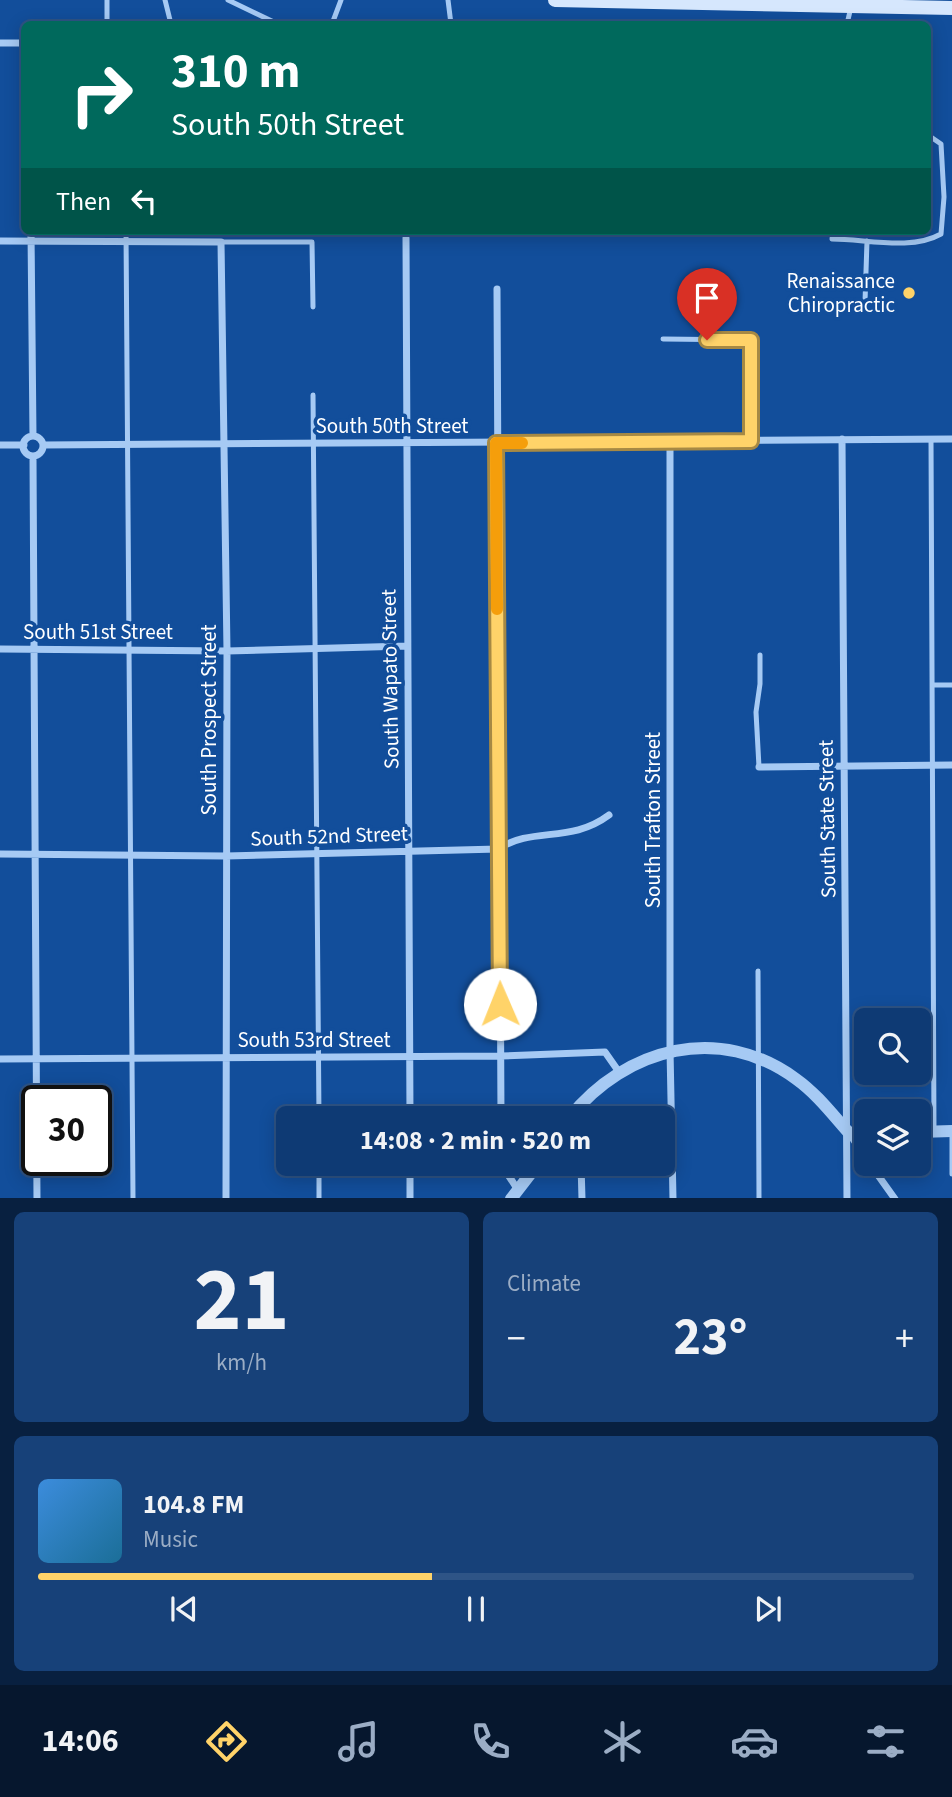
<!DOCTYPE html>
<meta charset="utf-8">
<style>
body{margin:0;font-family:"Source Sans 3",sans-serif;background:#174179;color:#f1f3f6;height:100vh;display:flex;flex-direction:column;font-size:26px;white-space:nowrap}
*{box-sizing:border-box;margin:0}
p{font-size:23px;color:#9badc5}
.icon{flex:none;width:38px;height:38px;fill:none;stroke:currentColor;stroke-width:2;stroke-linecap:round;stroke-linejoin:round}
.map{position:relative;height:1198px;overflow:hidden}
.panel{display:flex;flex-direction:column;gap:14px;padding:14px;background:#082040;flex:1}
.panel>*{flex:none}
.hud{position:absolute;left:21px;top:21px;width:910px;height:214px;border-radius:10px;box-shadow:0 4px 18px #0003,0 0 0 2px #2e5486;background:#00695c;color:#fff;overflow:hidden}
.buttons{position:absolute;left:854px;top:1008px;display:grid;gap:14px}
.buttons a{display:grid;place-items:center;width:77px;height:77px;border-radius:10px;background:#0e3a74;box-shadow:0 4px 18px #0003,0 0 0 2px #2e5486;font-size:35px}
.speed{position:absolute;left:21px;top:1085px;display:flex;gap:14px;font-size:35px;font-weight:700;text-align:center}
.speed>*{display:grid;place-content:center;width:91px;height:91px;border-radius:50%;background:#0e3a74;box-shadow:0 4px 18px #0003,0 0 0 2px #2e5486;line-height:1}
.speed .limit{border:4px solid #111;border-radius:10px;background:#fff;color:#111}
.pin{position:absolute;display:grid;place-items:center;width:60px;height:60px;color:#fff;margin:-72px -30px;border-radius:50% 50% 50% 0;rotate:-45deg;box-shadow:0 0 7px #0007}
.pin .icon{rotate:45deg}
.me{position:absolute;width:77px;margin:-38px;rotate:359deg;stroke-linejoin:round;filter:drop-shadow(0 0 5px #0008)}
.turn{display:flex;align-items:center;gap:24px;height:147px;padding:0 35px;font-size:32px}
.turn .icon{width:91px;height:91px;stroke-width:2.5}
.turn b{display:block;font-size:49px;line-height:60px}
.then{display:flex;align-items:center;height:66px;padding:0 35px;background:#0003;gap:14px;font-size:26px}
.big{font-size:52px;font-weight:700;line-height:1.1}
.panel .card{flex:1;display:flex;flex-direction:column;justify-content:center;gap:10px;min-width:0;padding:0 24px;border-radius:10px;background:#174179}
.panel .dial{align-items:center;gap:0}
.dial b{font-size:91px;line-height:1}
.song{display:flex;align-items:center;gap:21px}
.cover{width:84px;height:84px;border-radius:10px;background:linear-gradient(135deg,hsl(210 70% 55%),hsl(200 70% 35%))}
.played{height:7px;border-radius:4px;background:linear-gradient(90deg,#ffd369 45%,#2e5486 45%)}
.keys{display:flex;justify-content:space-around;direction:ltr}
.heat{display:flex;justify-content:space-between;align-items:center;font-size:38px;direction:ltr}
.panel .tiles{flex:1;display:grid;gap:14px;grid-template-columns:1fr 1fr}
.card:last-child{grid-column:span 2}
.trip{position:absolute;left:276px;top:1106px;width:399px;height:70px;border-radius:10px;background:#0e3a74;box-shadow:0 4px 18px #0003,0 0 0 2px #2e5486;font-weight:700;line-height:70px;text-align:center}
.tab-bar{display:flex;height:112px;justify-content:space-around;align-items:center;background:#06172e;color:#9badc5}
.tab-bar .icon{width:49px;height:49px}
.tab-bar .active{color:#ffd369}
.tab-bar b{font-size:32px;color:#f1f3f6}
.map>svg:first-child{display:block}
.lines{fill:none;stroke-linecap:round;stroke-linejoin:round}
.service{stroke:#a6caf4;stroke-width:5}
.minor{stroke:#a6caf4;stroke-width:7}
.tertiary{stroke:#a6caf4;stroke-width:12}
.secondary{stroke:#d6e7fd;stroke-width:14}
.route-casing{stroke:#a68944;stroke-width:18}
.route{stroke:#ffd369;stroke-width:12}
.slow{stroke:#f59e0b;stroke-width:12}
.poi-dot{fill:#ffd369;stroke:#124e9b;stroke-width:2.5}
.labels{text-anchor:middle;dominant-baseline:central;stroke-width:7;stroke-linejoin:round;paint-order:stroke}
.poi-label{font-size:21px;fill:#fff;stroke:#124e9b;text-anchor:end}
.street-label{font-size:21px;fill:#fff;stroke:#124e9b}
</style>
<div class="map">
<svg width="952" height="1199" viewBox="0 0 952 1199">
<rect width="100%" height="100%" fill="#124e9b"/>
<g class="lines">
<path class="service" d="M107 0V24
M165 0 171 24
M228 0 278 24
M448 0 451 24
M332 24 341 0
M847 24 851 7
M126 231 133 1199
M833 231 832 239C866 239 911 251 941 234L944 197 941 144 928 135
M221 242H312L313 307
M858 307 865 302 867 241
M663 339 751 340
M313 395 319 1118
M931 439 934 1132
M933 685H952
M759 767 756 712 760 684V655
M758 971 759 1199
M952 1131V1174
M319 1164V1199"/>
<path class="minor" d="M0 43H24
M31 231 33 436
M406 238 410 1118
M0 241 221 242 227 651 226 1199
M497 289 501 1118
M23 446a10 10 0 1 1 20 0a10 10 0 1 1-20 0Z
M842 439 847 1199
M751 441V340
M670 442V1050L673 1199
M0 445H24
M43 445 952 439
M33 456 37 1199
M0 649 227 651 407 646
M759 767 952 765
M0 854 226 856 498 849C534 826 570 844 609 815
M0 1059 501 1056 605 1052 619 1072
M849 1133 866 1158
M501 1164 518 1190
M581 1164 582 1199
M870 1164 895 1199
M410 1199V1164"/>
<path class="tertiary" d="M569 1118C626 1047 720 1023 796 1079 817 1094 832 1114 849 1133L866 1132
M919 1132 952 1131
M511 1199 538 1164"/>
<path class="secondary" d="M555 0 952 8"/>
</g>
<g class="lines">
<g class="route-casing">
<path id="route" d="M500 1004 496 443 751 441V340H707"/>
</g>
<use href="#route" class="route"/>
<path class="slow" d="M497 609 496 443H522"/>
</g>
<circle class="poi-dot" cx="909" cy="293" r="7"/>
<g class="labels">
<g class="poi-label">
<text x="895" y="281">Renaissance<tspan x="895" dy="24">Chiropractic</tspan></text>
</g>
<g class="street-label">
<text x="392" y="426">South 50th Street</text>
<text x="98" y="632">South 51st Street</text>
<text transform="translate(390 679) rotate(-91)">South Wapato Street</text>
<text transform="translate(209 720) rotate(-90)">South Prospect Street</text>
<text transform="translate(827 819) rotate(-91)">South State Street</text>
<text transform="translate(653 820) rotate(-90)">South Trafton Street</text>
<text transform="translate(329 836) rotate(-2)">South 52nd Street</text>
<text x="314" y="1040">South 53rd Street</text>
</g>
</g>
</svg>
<div class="buttons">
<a><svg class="icon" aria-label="search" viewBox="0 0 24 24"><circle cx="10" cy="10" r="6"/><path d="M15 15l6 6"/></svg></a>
<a><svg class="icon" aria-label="layers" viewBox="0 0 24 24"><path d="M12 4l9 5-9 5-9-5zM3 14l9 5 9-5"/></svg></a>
</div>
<div class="speed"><div class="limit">30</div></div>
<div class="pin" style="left:707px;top:340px;background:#d93025"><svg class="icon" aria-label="arrive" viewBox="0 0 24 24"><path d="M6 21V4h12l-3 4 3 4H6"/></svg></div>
<svg class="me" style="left:500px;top:1004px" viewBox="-20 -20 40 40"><circle r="19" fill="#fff"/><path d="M0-13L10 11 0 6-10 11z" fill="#ffd369"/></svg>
<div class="trip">14:08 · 2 min · 520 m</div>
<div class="hud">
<div class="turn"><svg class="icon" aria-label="right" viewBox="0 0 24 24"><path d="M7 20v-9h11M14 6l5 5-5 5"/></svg><div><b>310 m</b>South 50th Street</div></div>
<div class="then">Then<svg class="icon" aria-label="left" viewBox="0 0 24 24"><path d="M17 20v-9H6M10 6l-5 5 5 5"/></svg></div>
</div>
</div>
<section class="panel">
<div class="tiles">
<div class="card dial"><b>21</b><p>km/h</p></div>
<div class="card"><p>Climate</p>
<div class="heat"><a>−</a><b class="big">23°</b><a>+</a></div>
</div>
<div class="card">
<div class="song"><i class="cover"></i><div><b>104.8 FM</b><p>Music</p></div></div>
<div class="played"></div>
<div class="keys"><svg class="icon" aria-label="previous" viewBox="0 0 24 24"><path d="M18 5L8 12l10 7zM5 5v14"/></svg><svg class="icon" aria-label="pause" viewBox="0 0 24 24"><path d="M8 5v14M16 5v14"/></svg><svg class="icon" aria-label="next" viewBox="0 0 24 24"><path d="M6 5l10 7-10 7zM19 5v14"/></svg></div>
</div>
</div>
</section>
<nav class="tab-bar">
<b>14:06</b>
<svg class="icon active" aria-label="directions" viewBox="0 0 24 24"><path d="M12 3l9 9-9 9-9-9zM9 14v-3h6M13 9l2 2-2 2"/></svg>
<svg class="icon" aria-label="music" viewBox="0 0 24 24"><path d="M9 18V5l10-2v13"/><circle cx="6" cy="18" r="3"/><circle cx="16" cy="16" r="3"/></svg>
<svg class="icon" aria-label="phone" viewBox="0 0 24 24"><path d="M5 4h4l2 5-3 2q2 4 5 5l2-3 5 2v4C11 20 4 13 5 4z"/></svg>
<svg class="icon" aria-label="climate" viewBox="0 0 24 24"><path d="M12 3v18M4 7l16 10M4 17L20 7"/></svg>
<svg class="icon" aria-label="car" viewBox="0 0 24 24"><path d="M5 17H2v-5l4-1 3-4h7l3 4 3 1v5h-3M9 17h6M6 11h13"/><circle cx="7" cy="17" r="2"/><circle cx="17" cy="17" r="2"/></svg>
<svg class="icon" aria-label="filters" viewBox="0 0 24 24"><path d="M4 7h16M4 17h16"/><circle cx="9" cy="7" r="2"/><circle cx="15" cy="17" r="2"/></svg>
</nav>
